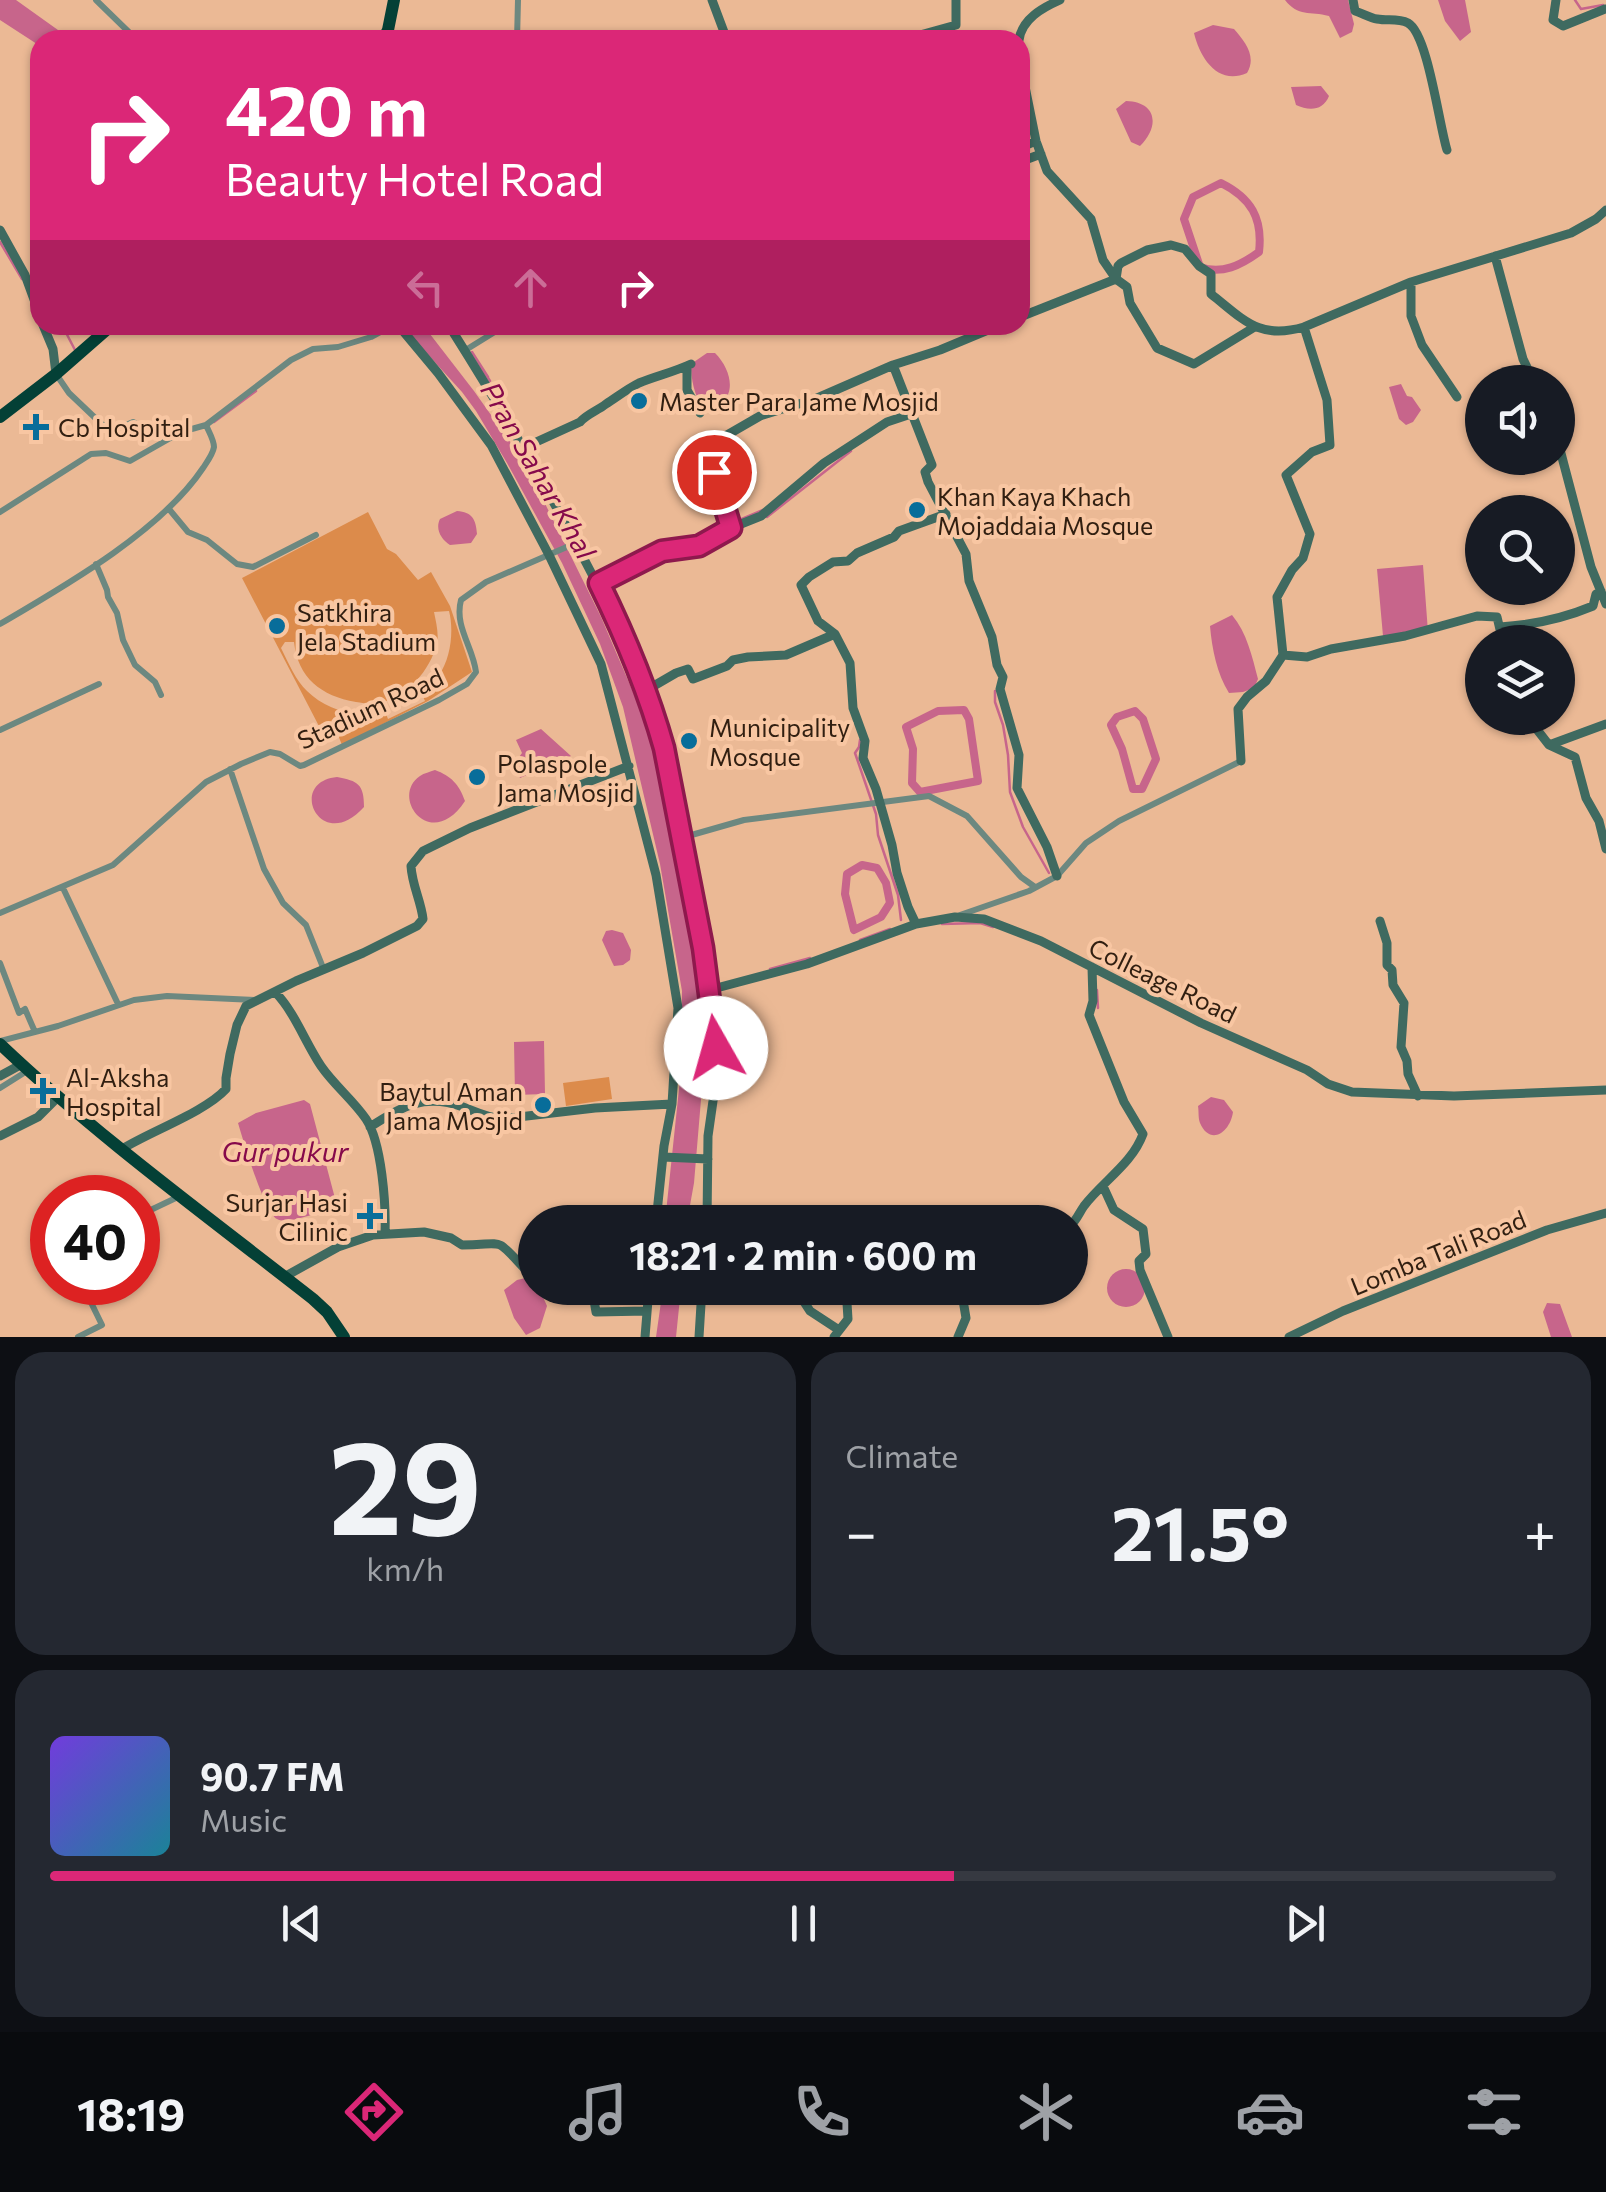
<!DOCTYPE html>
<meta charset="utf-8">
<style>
body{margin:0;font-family:Commissioner,sans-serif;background:#242831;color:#f1f3f6;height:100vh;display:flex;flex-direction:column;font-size:38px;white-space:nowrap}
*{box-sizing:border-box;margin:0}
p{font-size:32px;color:#9ea1a6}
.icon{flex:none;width:55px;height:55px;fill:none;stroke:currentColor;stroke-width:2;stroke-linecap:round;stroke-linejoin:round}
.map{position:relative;height:1337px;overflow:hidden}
.side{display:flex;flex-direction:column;gap:15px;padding:15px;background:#0d0f14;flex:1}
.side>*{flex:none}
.guide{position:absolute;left:30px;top:30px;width:1000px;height:305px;border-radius:30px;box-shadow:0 2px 8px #0004;background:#db2777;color:#fff;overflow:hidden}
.fabs{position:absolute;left:1465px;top:365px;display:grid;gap:20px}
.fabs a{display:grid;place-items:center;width:110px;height:110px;border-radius:50%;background:#171b24;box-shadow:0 2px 8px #0004;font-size:50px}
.speed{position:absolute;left:30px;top:1175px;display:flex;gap:20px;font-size:50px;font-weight:700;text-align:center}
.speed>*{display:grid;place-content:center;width:130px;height:130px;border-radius:50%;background:#171b24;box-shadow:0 2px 8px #0004;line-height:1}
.speed .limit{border:15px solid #d22;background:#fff;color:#111}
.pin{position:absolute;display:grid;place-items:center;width:85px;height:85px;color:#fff;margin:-42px;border:5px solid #fff;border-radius:50%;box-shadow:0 2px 10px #0007}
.me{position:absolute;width:110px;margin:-55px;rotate:353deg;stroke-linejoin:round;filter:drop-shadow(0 0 8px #0008)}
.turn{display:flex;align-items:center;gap:35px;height:210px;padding:0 30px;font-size:45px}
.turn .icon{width:130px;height:130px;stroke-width:2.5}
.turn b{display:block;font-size:70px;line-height:85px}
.lanes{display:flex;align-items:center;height:95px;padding:0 30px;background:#0003;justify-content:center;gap:50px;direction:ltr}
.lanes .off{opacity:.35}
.big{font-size:75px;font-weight:700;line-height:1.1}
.side .widget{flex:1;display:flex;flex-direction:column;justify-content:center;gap:15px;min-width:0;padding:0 35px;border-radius:30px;background:#242831}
.side .dial{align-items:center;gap:0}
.dial b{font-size:130px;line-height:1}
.song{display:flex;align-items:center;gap:30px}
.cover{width:120px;height:120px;border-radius:15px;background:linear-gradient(135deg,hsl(260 70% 55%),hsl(190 70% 35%))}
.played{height:10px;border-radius:5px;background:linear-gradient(90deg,#db2777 60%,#363941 60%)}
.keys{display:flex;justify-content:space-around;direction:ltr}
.heat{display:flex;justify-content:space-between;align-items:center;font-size:55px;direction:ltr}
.side .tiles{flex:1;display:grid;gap:15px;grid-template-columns:1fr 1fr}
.widget:last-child{grid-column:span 2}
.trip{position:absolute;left:518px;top:1205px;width:570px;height:100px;border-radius:50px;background:#171b24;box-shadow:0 2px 8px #0004;font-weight:700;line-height:100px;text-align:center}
.menu{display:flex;height:160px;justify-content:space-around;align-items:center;background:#090b0e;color:#9ea1a6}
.menu .icon{width:70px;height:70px}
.menu .current{color:#db2777}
.menu b{font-size:45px;color:#f1f3f6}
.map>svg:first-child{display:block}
.green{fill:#dc8b4b;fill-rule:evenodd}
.water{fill:#c7658b}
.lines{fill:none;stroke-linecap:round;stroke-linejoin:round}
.stream{stroke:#c7658b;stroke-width:2.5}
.canal{stroke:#c7658b;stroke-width:8}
.street{stroke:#6c8880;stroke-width:6}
.secondary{stroke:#3f6a60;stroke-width:9}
.highway{stroke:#044036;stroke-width:12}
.route-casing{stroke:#8e194d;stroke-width:25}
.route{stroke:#db2777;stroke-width:18}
.poi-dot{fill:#086d9a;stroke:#f8c6a2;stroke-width:4}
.labels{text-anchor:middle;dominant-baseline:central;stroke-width:8;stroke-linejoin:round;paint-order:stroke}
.poi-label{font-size:25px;fill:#311f11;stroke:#f8c6a2;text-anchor:start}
.street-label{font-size:25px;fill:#311f11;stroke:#f8c6a2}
.water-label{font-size:28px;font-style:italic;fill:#86094b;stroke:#f8c6a2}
</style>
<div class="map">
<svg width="1606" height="1337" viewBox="0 0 1606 1337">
<rect width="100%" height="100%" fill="#ebb995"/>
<path class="green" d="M368 512 387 549 396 554 418 580 431 572 450 606 472 672 428 701 342 745 334 725 321 730 242 578ZM434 612 449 611C454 630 451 658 439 675 434 681 427 686 421 692L425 701 388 719 384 709C358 720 326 710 307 691 296 681 288 662 281 648L285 642H294C298 678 321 696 356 702 363 703 372 705 379 703 407 697 430 671 437 643 439 634 436 622 434 612Z
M609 1077 612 1099 566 1106 563 1083Z"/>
<path class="water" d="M0 0H16L72 40H40V46L0 20Z
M1285 0H1348L1354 24 1352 32 1340 38 1329 16C1310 11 1298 17 1285 0Z
M1438 0H1465L1471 32 1460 41 1445 21Z
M1213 25 1234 29C1245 42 1257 56 1247 73 1218 86 1200 58 1194 33Z
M1321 86 1329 96C1323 111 1309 111 1296 105L1291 87Z
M1126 101C1157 102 1160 126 1140 146L1131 142 1116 109Z
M401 325H423L474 391 525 463 601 617 642 713 655 748 666 793 686 910 697 983 704 1064 694 1183 687 1222H665L681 1070 682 991 660 864 623 707 600 644 562 563 507 463 476 411 462 392Z
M707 353H715C735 373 738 406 704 409 694 396 691 379 691 364Z
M1401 384 1407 396 1412 397 1421 410 1413 422 1406 425 1399 419 1389 387Z
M457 511C472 512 476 519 477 534L471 543 450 545C441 539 435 529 440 519Z
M1423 565 1428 632 1383 636 1377 569Z
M1232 615C1247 633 1252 656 1258 679L1254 688 1243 692 1229 693C1217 674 1212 649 1210 626Z
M541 729 571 756 520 778 514 764 522 753 516 740Z
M435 770C451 776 459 784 465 801 431 853 389 797 420 776 424 773 430 772 435 770Z
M337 777C358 781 364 784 364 807 321 855 286 782 337 777Z
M612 930 623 933 631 950 630 960 623 965 614 966 612 962 602 940 606 931Z
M544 1041 545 1094 515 1095 514 1042Z
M1211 1097 1224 1100 1233 1112C1230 1133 1210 1146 1200 1123 1198 1118 1199 1112 1198 1106Z
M304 1100 310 1104 336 1202C329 1210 319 1213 308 1216 301 1218 284 1223 277 1219 264 1212 243 1139 238 1123L256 1113Z
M1107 1288a19 19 0 1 1 38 0a19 19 0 1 1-38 0Z
M534 1276 535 1288H539L547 1306 540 1328 526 1335 514 1318 504 1290 517 1280Z
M663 1288H681L676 1337H656Z
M1547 1303 1560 1304 1572 1337H1551L1543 1312Z"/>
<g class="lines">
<path class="stream" d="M1575 0 1581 9 1603 5
M0 242 22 279
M62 325 75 350
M488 377 472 352 490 381
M214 422 256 391
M767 517 851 451
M737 521 763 510
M995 691V702L1003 725 1008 755 1010 792 1023 827 1049 873
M860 740 859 747 855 753 876 814 878 835 898 895 901 920
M942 924 980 923 993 927
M860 940 890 929
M770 969 810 958
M1097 990 1098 1008"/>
<path class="canal" d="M1221 183C1251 198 1263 218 1259 252 1241 265 1222 275 1200 267L1184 219 1193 197Z
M964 710 969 719 978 781 920 792 912 783 913 749 906 727 938 711Z
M1135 711 1143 719 1156 759 1142 789H1133L1122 749 1111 725 1117 717Z
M862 865 877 868 886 883 890 903 881 917 854 930 845 894 847 874Z"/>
<path class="street" d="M96 0 137 40
M517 40 518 0
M464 351 506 325
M56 374 69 393 110 432 133 422 158 435 175 433
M206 425 291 360 313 349 338 347 371 337 393 325
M169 509 188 532 207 540 237 564 253 567 316 535
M0 512 91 454 106 453 130 461 181 432 206 425C209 432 214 440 214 447 213 454 207 462 203 468 161 531 65 586 0 624
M96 564 107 590 108 597 117 613 123 640 135 665 155 682 161 695
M0 730 99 684
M230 769 264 869 283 903 306 925 324 970
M681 838 744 820 929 796 967 816 1021 877 1035 887
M63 888 118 1004
M0 913 113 865 206 782 241 764 270 752 280 754 300 766 304 765 439 700 467 684 476 672C473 647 454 626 461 600L486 582 576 543
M960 915 1029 891 1057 876 1086 843 1119 821 1241 761
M0 963 19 1013 25 1009 35 1032
M0 1041 58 1026 134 1000 167 996 255 1000
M0 1088 27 1071
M138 1216 180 1196
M78 1337 102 1325 81 1282"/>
<path class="secondary" d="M712 0 727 40
M1353 0 1355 11C1362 13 1370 18 1377 19 1388 21 1398 18 1408 23 1428 34 1439 125 1447 150
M1556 0 1553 20 1563 26 1605 9
M902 40 956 25V0
M1019 40C1022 19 1042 8 1060 0
M1020 62 1036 141 1047 171 1091 219 1103 260 1116 279 1127 287 1130 303 1157 348 1194 364 1253 328
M1020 148 1036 141
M1025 160 1041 154
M0 230 25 275 40 316
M1495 256 1523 359 1534 382
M1116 279 1118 266 1121 263 1147 250 1171 245 1185 249 1199 266 1211 274V294C1244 320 1259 340 1304 327L1411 282 1571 233 1596 219 1606 210
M1411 282V316L1422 345 1457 397
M1020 317 1116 279
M43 325 53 349 56 374
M398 325 438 373 491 445 549 555 601 664 656 875 678 1008 672 1104 664 1146 656 1222
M453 332C494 397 533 463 569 531 608 603 642 668 664 748L703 948 714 1021 716 1080 708 1136 707 1222
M893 365 932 465 925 472 928 482 966 554 969 581 992 637 997 665 1003 677 1000 689 1019 755 1017 788 1047 847 1057 876
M687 366V390L700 413
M1558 442 1591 567 1606 604
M523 448 580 422C587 414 597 411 606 404 617 397 627 389 639 383 656 376 674 372 691 364
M731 528 761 516 824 463 887 422 911 414
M599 583 662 551 699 546 731 528 708 446 760 416 815 399 893 365 940 350 1000 325
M1500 627C1533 625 1562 619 1593 606L1596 594 1601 591
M1283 655 1277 597 1292 570 1303 558 1310 534 1286 475 1312 452 1330 445 1327 400 1304 327
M645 691 676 673 688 669 693 679 727 666 733 660 748 657 786 655 835 634
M1528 718 1549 745 1575 757 1586 798 1599 821 1606 849
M1549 745 1606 724
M1241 761 1238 709 1247 697 1266 681 1283 655 1307 657 1331 649 1405 636 1477 616 1497 617 1503 642
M1380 921 1387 943V965L1392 970 1393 985 1404 1003 1401 1047 1407 1061 1408 1074 1418 1096
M916 924 908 907 897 873 892 845 876 789 863 758 865 741 853 708 850 663 835 634 818 621 801 585 809 577 833 562 848 561 857 553 894 537 899 531 946 514
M709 990 807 964 916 924 955 917 984 919 1041 941 1201 1023 1307 1070 1328 1084 1352 1092 1454 1096 1606 1090
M276 993C295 1013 305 1042 321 1066 334 1085 353 1100 366 1119 382 1143 386 1205 385 1233
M0 1076 22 1064
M370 1127C402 1106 425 1093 463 1107 476 1112 488 1118 502 1119L595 1108 672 1104
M0 1136 38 1117 59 1096
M122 1149C151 1131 205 1112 226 1089V1078L230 1054 237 1025 246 1006 296 981 363 953 417 926 423 919C421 901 412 885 411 866L423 851 470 828 629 766
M663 1157 708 1159
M1103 1186 1114 1210 1143 1229 1146 1254 1139 1261 1140 1270 1168 1337
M1070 1226C1077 1220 1079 1213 1084 1206 1103 1181 1132 1164 1143 1134L1124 1102 1089 1015 1093 1001 1092 967
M284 1277 338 1247 373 1235 424 1232 451 1238 462 1245C506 1245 493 1235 525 1269L535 1270
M592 1288 596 1312 647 1311
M795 1288 810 1311 839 1330
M645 1337 649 1288
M699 1337 702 1288
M834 1337 848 1319 847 1303 853 1294 929 1292 930 1288
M958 1337 966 1318 961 1288
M1289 1337 1343 1311 1547 1230 1606 1213"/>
<path class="highway" d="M383 40 388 30 394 0
M0 417 56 374 112 325
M0 1044C97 1136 207 1216 313 1299L327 1312 344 1337"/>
</g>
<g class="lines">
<g class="route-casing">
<path id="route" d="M714 472 731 528 699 546 662 551 599 583C625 636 648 691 664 748L703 948 716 1048"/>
</g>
<use href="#route" class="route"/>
</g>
<g class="poi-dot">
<circle cx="639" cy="401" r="10"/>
<path d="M31 412h10v10h10v10h-10v10h-10v-10h-10v-10h10z"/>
<circle cx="917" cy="510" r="10"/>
<circle cx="277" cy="626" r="10"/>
<circle cx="689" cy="741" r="10"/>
<circle cx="477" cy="777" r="10"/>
<path d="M38 1076h10v10h10v10h-10v10h-10v-10h-10v-10h10z"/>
<circle cx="543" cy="1105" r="10"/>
<path d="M365 1201h10v10h10v10h-10v10h-10v-10h-10v-10h10z"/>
</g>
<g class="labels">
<g class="poi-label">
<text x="659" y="401">Master Para Jame Mosjid</text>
<text x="58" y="427">Cb Hospital</text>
<text x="937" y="496">Khan Kaya Khach<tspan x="937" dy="29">Mojaddaia Mosque</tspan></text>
<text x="297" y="612">Satkhira<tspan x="297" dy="29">Jela Stadium</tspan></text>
<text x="709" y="727">Municipality<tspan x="709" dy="29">Mosque</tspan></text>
<text x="497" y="763">Polaspole<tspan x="497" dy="29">Jama Mosjid</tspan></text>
<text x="66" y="1077">Al-Aksha<tspan x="66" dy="29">Hospital</tspan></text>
<text x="523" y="1091" text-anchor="end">Baytul Aman<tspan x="523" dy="29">Jama Mosjid</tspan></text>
<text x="348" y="1202" text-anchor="end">Surjar Hasi<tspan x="348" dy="29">Cilinic</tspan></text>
</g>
<g class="street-label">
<text transform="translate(370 708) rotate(-25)">Stadium Road</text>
<text transform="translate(1163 980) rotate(26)">Colleage Road</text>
<text transform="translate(1438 1252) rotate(-22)">Lomba Tali Road</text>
</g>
<g class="water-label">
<text transform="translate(539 470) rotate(60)">Pran Sahar Khal</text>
<text x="285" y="1151">Gur pukur</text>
</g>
</g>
</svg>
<div class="fabs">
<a><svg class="icon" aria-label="sound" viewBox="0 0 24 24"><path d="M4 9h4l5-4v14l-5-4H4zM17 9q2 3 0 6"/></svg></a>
<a><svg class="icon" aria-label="search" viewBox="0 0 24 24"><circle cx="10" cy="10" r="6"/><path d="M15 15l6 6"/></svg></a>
<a><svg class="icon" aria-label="layers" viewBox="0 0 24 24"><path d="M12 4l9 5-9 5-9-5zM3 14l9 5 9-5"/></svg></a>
</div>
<div class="speed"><div class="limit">40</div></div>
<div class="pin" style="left:714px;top:472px;background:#d93025"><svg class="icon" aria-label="arrive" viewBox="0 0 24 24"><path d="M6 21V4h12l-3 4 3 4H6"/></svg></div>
<svg class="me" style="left:716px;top:1048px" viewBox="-20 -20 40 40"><circle r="19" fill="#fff"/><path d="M0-13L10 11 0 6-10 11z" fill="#db2777"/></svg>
<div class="trip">18:21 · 2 min · 600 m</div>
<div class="guide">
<div class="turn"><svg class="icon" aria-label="right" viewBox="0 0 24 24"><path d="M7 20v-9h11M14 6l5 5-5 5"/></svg><div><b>420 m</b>Beauty Hotel Road</div></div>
<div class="lanes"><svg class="icon off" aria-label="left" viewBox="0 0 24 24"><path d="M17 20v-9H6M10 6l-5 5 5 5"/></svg><svg class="icon off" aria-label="ahead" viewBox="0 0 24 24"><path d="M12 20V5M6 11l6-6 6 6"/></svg><svg class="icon" aria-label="right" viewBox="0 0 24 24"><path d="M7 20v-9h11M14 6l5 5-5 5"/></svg></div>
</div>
</div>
<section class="side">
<div class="tiles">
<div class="widget dial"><b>29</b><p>km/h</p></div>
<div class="widget"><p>Climate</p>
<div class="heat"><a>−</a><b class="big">21.5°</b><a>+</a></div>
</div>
<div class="widget">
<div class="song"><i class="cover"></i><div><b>90.7 FM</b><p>Music</p></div></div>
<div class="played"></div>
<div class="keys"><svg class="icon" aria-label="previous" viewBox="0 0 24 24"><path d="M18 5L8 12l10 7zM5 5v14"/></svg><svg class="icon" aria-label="pause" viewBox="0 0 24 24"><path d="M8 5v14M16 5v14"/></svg><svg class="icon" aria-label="next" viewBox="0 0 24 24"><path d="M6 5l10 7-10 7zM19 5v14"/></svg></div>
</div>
</div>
</section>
<nav class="menu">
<b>18:19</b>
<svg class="icon current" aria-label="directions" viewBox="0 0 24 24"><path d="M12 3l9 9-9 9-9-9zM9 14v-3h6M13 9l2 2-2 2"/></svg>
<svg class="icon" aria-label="music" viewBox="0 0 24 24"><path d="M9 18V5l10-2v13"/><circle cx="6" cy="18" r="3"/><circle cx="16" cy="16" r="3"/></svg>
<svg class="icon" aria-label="phone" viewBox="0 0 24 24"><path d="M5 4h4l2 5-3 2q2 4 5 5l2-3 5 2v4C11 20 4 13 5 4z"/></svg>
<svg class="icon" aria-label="climate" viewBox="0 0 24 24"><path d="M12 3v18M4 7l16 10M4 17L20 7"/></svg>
<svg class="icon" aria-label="car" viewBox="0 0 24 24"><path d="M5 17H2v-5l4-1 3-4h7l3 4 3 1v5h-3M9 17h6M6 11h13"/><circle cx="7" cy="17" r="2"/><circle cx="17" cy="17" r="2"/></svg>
<svg class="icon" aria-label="filters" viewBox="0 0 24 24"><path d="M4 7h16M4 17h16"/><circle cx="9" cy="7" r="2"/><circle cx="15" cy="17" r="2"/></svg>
</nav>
